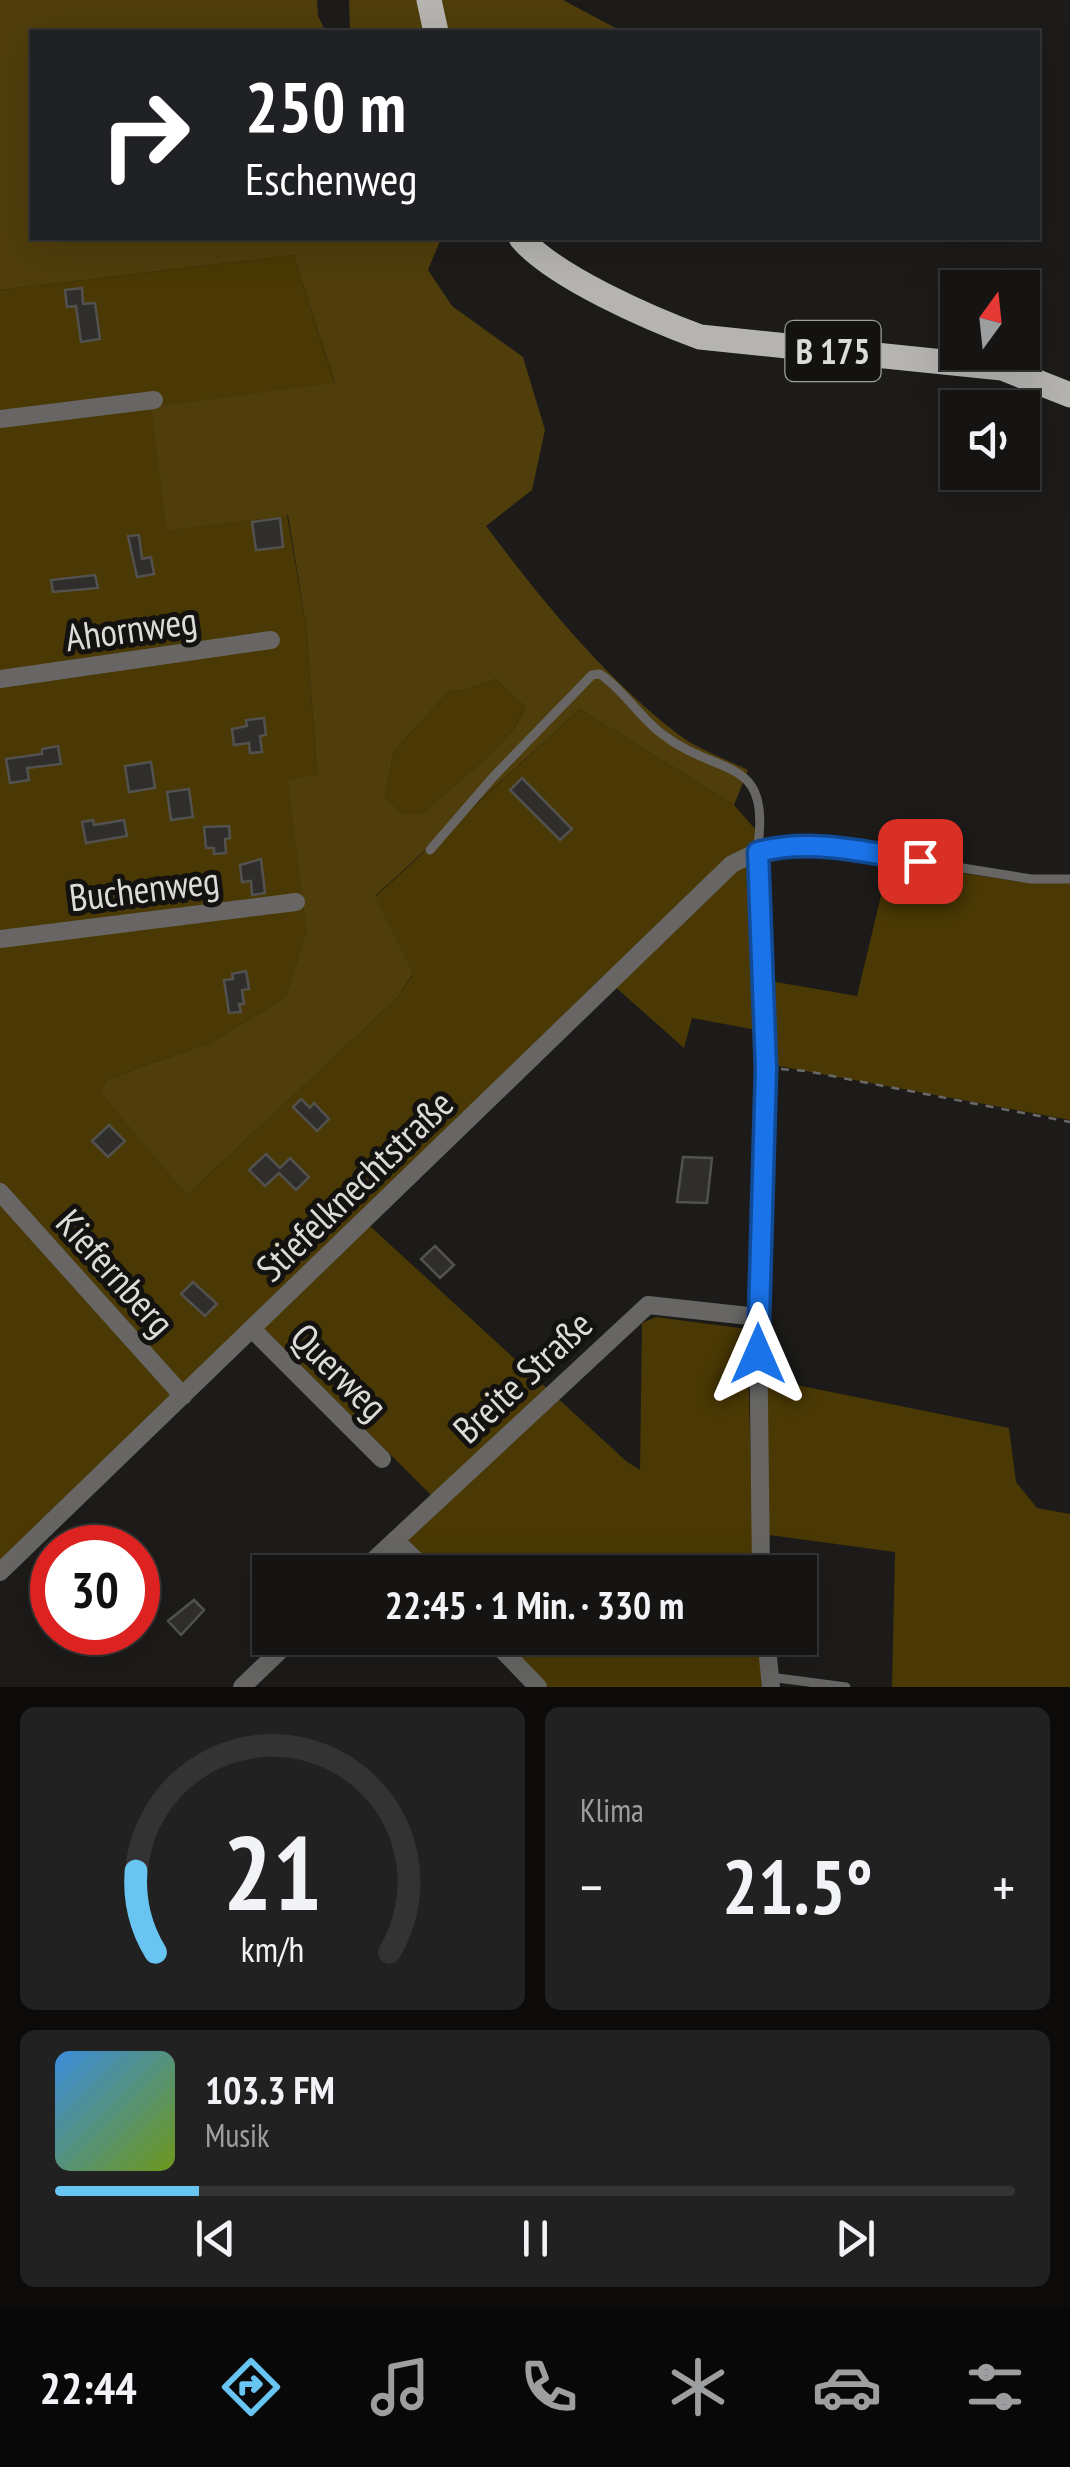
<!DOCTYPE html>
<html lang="de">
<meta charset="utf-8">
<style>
body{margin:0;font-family:"PT Sans Narrow",sans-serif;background:#222121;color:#f1f3f6;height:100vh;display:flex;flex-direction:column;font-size:38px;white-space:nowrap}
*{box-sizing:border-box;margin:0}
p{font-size:32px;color:#9d9ea0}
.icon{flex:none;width:55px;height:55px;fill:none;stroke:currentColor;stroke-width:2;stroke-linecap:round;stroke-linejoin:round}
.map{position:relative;height:1687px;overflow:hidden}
.sheet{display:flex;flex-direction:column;gap:20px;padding:20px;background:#0c0b0a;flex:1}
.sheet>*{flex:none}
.guide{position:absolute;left:30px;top:30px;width:1010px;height:210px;border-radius:0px;box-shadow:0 10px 40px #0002,0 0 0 2px #343333;background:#202124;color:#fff;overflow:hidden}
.needle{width:65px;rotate:15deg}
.buttons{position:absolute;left:940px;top:270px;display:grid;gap:20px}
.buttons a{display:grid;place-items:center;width:100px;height:100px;border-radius:0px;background:#151413;box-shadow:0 10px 40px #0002,0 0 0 2px #343333;font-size:50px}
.speed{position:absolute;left:30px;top:1525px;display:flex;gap:20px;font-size:50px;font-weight:700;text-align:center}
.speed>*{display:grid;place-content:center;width:130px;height:130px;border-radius:50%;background:#151413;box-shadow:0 10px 40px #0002,0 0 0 2px #343333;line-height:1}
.speed .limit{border:15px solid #d22;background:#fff;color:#111}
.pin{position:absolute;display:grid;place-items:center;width:85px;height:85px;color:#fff;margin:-42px;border-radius:20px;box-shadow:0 5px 15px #0006}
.me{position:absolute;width:110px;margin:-55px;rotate:0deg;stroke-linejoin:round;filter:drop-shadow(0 0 8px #0008)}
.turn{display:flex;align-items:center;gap:35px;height:210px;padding:0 50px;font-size:45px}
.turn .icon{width:130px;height:130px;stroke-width:2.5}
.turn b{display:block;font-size:70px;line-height:85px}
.big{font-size:75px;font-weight:700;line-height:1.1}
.sheet .widget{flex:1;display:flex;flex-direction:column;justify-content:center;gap:15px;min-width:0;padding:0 35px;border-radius:15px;background:#222121}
.sheet .dial{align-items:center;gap:0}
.dial svg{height:260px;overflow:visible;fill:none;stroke:#343333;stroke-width:7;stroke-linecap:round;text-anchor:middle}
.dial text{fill:#f1f3f6;stroke:none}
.song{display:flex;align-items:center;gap:30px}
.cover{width:120px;height:120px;border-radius:15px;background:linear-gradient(135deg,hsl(210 70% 55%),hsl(80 70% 35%))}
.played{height:10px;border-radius:5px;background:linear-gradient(90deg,#68c4f0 15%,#343333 15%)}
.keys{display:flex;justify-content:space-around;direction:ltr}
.heat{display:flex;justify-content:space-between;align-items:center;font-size:55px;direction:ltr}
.sheet .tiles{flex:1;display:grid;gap:20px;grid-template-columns:1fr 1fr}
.widget:last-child{grid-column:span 2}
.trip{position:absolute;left:252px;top:1555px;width:565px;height:100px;border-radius:0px;background:#151413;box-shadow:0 10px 40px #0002,0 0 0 2px #343333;font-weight:700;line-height:100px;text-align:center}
.dock{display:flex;height:160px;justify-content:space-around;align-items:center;background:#080808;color:#9d9ea0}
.dock .icon{width:70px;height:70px}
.dock .current{color:#68c4f0}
.dock b{font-size:45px;color:#f1f3f6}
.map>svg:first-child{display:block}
.green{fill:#4a3904}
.forest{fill:#4f3e0c;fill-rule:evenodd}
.building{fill:#2f2e2c;stroke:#52514e;stroke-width:2.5}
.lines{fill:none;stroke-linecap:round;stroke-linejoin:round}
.path{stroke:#6a6967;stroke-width:2.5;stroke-dasharray:8 8;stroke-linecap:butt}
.service{stroke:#676665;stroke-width:9}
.minor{stroke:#676665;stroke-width:18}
.primary{stroke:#b5b4b1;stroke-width:25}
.route-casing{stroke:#114b97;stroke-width:25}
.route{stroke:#1a73e8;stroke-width:18}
.labels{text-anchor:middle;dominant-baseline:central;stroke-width:10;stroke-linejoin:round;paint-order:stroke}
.shield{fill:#131210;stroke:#9f9f9d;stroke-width:2.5}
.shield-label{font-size:35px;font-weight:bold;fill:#dbdbd9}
.street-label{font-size:38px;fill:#dbdbd9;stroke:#131210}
</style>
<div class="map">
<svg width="1070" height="1687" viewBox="0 0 1070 1687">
<rect width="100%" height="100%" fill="#1c1b19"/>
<path class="green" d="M293 255 335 384 152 407 287 515 306 625 317 776 289 780 306 931 286 997 212 1042 108 1079 188 1194 397 998 413 975 375 897 580 709 734 805 756 830 762 1031 692 1018 684 1048 603 976 359 1216 626 1461 640 1470 642 1323 656 1317 747 1329 754 1572H439L396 1528 431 1495 254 1319 0 1563V290Z
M496 679 525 707C516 740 449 788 423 814H404L385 797 394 751 449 691 465 690Z
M889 862 1022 882 1070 883V1120L773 1065 770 981 857 996Z
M767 1379 1009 1428 1016 1482 1037 1508 1070 1514V1687H892L895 1552 769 1535Z
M500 1638H759L762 1687H548Z"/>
<path class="forest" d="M0 0H317L318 16 326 32H32V238H468L440 241 428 270 452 306 523 357 545 430 532 490 486 526C543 602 603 676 679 735 699 750 726 759 748 770L734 805 580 709 375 896 413 974 397 998 187 1195 101 1092 108 1079 212 1042 286 997 306 931 288 780 317 775 306 625 288 515 167 530 151 407 335 383 293 255 0 290ZM496 679 525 707C517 739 449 788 423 814H404L385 797 394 751 449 691 465 690Z
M349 0H563L623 32H350Z"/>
<path class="building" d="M82 288 83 304 95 303 100 339 81 342 76 306 67 307 65 290Z
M280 518 283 547 256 550 252 522Z
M139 535 142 559 151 557 154 574 137 577 128 536Z
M95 575 98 588 53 592 51 580Z
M264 718 266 735 260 736 262 752 250 753 249 743 234 745 232 729 247 726 246 720Z
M58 746 61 764 27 768 29 780 10 783 6 759 42 754V749Z
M151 762 155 788 129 792 125 766Z
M522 778 572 829 560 840 510 790Z
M189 789 193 817 171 820 167 792Z
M93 820 94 825 124 820 127 836 86 843 82 822Z
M229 826 230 838 225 839 226 853 214 854V848H206L204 827Z
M261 859 265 893 252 895 251 881 242 882 240 865Z
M246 971 249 989 242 990 244 1004H239L241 1012 229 1013 224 980 233 979 232 974Z
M301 1099 310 1108 314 1103 329 1119 317 1131 293 1107Z
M109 1125 125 1141 108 1157 92 1141Z
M266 1154 280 1168 290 1158 309 1177 296 1190 279 1173 265 1186 249 1170Z
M683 1157 712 1158 707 1203 677 1202Z
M435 1246 454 1265 440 1278 421 1259Z
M193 1282 217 1304 205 1316 181 1294Z
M194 1600 204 1610 181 1635 168 1621Z"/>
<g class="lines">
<path class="path" d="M781 1069 806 1071 1070 1122"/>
<path class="service" d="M430 850 494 776 592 675 600 674C624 690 639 717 662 734 720 779 773 753 757 852L786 844H812L1031 879H1070
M770 1677 846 1687"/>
<path class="minor" d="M0 419 154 400
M0 679 271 640
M0 939 296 902
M0 1192 183 1396
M252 1329 382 1459
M395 1540 428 1572
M0 1572 732 864 757 852 766 1068 758 1317 761 1572
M361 1572 648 1305 758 1317
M491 1638 538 1687
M766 1638 771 1687
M242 1687 293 1638"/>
<path class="primary" d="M429 0 436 32
M521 238C554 277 651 319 700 337L1002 368 1070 395"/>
</g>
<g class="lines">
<g class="route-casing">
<path id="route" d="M758 1354 766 1068 758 852C812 838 865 852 920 861"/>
</g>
<use href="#route" class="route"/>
</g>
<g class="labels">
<rect class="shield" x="785.5" y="321" width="95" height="60" rx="8"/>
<g class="shield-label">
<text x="833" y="351">B 175</text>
</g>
<g class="street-label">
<text transform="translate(131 628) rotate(-8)">Ahornweg</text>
<text transform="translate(144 888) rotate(-7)">Buchenweg</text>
<text transform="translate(354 1185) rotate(-44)">Stiefelknechtstraße</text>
<text transform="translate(116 1272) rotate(48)">Kiefernberg</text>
<text transform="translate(340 1371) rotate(45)">Querweg</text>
<text transform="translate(522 1376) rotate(-43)">Breite Straße</text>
</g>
</g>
</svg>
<div class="buttons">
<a><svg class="needle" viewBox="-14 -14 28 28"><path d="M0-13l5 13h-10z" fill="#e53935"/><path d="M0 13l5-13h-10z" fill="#9d9ea0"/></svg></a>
<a><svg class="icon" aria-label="sound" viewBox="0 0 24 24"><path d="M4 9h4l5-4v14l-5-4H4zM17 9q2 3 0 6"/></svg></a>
</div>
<div class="speed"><div class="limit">30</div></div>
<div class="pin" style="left:920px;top:861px;background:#d93025"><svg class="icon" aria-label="arrive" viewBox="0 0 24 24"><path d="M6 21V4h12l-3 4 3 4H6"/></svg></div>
<svg class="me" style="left:758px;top:1354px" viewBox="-20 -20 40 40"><path d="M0-17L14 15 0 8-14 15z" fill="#1a73e8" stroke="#fff" stroke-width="4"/></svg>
<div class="trip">22:45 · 1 Min. · 330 m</div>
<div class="guide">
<div class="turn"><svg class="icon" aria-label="right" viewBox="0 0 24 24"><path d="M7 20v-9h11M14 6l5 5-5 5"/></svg><div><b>250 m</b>Eschenweg</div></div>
</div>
</div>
<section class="sheet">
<div class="tiles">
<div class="widget dial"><svg viewBox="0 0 100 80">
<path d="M14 69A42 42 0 1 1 86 69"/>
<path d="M14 69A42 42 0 0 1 8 44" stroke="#68c4f0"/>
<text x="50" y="56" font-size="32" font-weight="700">21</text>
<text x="50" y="72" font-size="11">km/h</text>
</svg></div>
<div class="widget"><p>Klima</p>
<div class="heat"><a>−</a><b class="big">21.5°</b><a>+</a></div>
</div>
<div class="widget">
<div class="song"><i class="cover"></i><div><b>103.3 FM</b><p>Musik</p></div></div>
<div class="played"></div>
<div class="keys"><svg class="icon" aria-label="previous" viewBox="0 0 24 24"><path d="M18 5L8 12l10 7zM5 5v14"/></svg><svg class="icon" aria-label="pause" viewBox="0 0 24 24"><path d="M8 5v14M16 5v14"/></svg><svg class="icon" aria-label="next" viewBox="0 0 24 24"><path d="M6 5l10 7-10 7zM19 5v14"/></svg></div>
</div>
</div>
</section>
<nav class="dock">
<b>22:44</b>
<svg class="icon current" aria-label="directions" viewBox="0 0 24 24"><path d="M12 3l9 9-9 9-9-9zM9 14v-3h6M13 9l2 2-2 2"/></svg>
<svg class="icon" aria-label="music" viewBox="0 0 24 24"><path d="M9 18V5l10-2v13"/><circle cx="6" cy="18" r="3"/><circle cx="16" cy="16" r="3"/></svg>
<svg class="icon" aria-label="phone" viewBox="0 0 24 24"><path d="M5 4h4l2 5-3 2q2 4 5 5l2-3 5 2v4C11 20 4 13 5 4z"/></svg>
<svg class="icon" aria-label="climate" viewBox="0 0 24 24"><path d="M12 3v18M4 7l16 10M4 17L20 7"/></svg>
<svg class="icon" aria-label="car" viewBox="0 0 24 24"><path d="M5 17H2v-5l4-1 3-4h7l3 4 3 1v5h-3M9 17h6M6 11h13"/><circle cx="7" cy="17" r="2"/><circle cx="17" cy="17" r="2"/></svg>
<svg class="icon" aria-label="filters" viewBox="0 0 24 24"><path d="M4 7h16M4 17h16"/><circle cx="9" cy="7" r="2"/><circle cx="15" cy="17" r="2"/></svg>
</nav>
